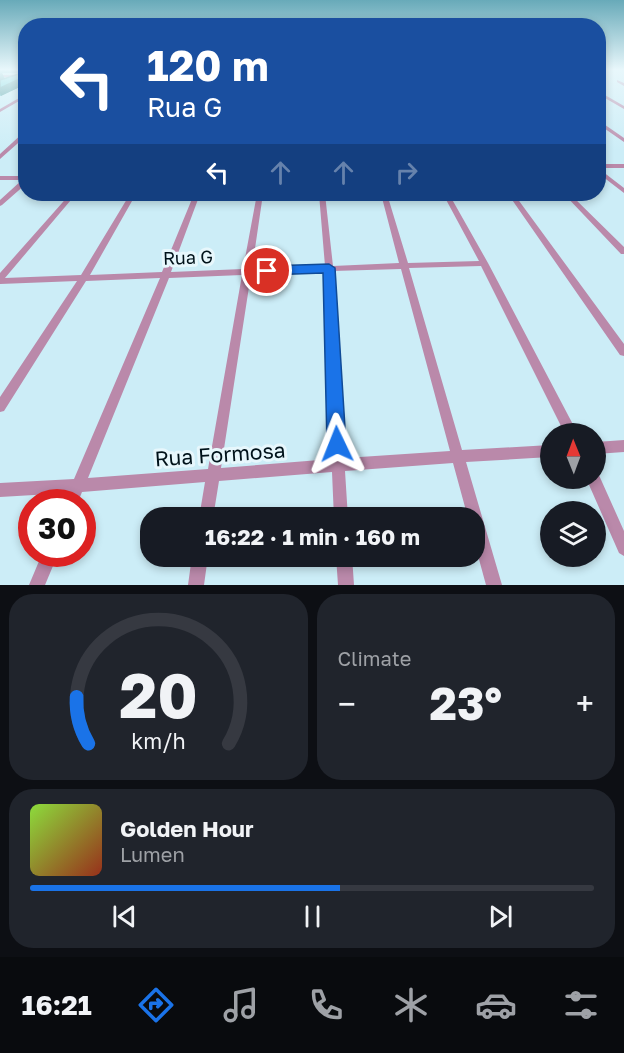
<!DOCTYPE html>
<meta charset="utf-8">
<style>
body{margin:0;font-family:"Golos Text",sans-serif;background:#20242c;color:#f1f3f6;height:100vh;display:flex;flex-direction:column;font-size:22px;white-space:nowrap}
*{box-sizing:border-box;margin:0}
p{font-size:20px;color:#9ea1a6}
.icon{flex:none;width:33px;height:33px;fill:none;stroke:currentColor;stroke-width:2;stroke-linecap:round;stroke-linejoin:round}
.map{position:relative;height:585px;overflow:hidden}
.panel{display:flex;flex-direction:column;gap:9px;padding:9px;background:#0d0f14;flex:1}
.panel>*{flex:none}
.guide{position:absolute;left:18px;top:18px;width:588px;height:183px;border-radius:24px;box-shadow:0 3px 9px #0003;background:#1a4fa0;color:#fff;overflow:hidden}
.needle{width:39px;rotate:359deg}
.tools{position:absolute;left:540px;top:423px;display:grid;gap:12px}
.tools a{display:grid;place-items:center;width:66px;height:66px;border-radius:50%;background:#171b24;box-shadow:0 3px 9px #0003;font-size:30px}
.speed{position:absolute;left:18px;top:489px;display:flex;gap:12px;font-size:30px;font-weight:700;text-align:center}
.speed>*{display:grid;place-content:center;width:78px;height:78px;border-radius:50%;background:#171b24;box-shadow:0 3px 9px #0003;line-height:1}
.speed .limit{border:9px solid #d22;background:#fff;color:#111}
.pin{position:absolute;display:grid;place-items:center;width:51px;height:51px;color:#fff;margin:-26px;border:3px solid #fff;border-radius:50%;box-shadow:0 2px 6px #0007}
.me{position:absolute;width:66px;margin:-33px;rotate:358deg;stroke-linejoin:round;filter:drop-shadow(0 0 4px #0008)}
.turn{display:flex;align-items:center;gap:21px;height:126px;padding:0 30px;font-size:27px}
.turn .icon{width:78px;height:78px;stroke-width:2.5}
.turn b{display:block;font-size:42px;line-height:51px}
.lanes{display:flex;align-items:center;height:57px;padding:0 30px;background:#0003;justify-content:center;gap:30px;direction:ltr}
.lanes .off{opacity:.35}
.big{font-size:45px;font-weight:700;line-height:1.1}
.panel .widget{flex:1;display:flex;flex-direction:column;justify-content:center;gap:9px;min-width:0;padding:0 21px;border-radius:24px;background:#20242c}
.panel .dial{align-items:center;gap:0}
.dial svg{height:156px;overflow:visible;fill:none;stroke:#363941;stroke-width:7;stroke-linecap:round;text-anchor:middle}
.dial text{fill:#f1f3f6;stroke:none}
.song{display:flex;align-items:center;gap:18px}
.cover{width:72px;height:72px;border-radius:9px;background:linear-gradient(135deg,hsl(90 70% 55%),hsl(10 70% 35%))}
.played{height:6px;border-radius:3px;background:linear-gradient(90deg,#1a73e8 55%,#363941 55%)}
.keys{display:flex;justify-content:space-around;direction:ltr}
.heat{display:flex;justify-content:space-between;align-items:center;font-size:33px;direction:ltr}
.panel .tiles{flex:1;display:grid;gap:9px;grid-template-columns:1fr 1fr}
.widget:last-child{grid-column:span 2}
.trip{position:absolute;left:140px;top:507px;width:345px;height:60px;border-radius:24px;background:#171b24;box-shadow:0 3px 9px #0003;font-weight:700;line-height:60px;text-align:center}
.dock{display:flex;height:96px;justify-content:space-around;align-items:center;background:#090b0e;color:#9ea1a6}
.dock .icon{width:42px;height:42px}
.dock .on{color:#1a73e8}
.dock b{font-size:27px;color:#f1f3f6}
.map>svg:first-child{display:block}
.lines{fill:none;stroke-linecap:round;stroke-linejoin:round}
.street{fill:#ba89aa;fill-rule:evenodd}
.wall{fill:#4cb1b5;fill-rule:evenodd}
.shaded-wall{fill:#3e9094}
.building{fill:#58ced3;stroke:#3e9094;stroke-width:1.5}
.route{fill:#1a73e8;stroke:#114b97;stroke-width:1.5}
.labels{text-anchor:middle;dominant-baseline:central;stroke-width:6;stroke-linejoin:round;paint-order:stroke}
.street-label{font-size:18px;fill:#00121a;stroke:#e7f7fc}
.near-street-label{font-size:21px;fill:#00121a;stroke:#e7f7fc}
</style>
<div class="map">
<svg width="624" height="585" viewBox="0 0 624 585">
<rect width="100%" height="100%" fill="#ccedf7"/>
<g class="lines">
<path class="street" d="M0 75H26V77H0Z
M617 80 624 83V86L617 82Z
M598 91 624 106V109L598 94Z
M26 94V97L0 112V109Z
M598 120 624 138V142L598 124Z
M24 132H26V136L0 159V154Z
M598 164H624V168H598Z
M598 168 624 188V193L598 173Z
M0 176H26V184L2 205 0 206V200L22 180H0Z
M70 194H76L5 278 81 275 130 194H136L90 275 162 272 194 194H200L171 272 243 269 257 194H263L252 269 325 266 319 194H325L333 266 399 263 381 194H387L408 263 479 261 443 194H449L488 263 578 434H565L481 266 409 268 462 450 550 445V457L466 462 502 585H486L474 541V518H468L453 463 345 471 348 518H334L332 472 219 481 213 518H199L205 482 82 492 78 502H64L68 493 0 497V483L74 479 160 278 86 281 4 411 0 412V397L77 281 0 284V273ZM401 269 450 451 345 458 333 271ZM325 272 332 459 221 468 251 274ZM242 275 208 469 88 478 169 278Z
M508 194H514L624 344V356L620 355Z
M564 194H570L624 247V254H621Z
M624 440V452L596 454V442Z
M596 472 598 473 624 531V556L619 553 586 478H596Z
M42 554H58L45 585H29Z
M192 556H208L204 585H188Z
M336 556H352L354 585H338Z"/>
</g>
<path class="wall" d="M0 69H26V84L0 96ZM2 73H21L5 79Z"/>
<path class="shaded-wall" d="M2 73 5 79 0 82V74Z
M26 76V84L1 96 0 93V88Z"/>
<path class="building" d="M25 69 26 76 0 88V80L25 72Z"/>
<linearGradient id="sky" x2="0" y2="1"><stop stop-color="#68aab9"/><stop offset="0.46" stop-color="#e8f7fb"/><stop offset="1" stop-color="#e8f7fb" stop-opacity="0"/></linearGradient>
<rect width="624" height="151" fill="url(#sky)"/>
<path class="route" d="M329 264 335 268 346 444 343 451 337 454 330 451 327 444 323 273 267 275 261 271 267 266Z"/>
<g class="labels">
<g class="street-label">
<text transform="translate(188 257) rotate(-2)">Rua G</text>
</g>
<g class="near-street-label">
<text transform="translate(220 454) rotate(-4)">Rua Formosa</text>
</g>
</g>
</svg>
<div class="tools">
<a><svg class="needle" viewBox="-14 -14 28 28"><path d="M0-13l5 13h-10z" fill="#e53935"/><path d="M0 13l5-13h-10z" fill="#9ea1a6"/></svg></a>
<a><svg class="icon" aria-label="layers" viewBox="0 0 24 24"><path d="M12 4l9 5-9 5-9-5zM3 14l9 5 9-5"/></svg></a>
</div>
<div class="speed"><div class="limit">30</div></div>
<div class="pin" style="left:267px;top:271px;background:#d93025"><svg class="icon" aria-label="arrive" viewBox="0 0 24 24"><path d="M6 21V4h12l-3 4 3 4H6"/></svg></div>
<svg class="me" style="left:337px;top:444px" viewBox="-20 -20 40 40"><path d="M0-17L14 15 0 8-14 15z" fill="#1a73e8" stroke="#fff" stroke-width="4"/></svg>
<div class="trip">16:22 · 1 min · 160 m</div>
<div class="guide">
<div class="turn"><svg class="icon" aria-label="left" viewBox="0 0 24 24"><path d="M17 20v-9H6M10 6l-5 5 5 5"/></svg><div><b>120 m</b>Rua G</div></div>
<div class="lanes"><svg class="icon" aria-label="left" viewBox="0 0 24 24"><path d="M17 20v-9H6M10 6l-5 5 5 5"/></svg><svg class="icon off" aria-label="ahead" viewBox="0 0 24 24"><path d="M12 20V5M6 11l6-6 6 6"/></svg><svg class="icon off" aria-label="ahead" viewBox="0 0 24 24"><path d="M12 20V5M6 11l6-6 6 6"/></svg><svg class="icon off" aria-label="right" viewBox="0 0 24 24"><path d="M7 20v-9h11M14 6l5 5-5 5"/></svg></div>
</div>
</div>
<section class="panel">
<div class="tiles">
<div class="widget dial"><svg viewBox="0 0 100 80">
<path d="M14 69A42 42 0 1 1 86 69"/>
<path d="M14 69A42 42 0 0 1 8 45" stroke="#1a73e8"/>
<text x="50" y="56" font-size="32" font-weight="700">20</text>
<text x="50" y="72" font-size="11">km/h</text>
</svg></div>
<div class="widget"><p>Climate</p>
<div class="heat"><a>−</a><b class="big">23°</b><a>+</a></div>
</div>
<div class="widget">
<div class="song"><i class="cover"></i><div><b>Golden Hour</b><p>Lumen</p></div></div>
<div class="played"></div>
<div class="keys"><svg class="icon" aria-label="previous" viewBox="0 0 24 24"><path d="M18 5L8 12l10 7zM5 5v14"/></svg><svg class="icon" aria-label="pause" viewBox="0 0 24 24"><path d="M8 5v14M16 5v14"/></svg><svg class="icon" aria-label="next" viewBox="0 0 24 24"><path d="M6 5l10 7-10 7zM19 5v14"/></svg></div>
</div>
</div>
</section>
<nav class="dock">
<b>16:21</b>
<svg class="icon on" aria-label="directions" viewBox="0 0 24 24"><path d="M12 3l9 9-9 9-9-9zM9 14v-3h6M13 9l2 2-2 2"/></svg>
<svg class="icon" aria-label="music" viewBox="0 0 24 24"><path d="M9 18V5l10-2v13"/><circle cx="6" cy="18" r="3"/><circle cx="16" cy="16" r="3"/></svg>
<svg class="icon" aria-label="phone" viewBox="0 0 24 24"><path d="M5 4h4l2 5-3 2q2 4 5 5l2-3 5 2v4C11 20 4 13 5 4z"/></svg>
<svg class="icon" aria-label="climate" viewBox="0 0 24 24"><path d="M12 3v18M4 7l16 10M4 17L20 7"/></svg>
<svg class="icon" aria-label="car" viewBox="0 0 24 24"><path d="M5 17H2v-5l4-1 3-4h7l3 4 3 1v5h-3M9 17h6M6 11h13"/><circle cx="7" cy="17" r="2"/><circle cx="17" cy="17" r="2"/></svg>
<svg class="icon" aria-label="filters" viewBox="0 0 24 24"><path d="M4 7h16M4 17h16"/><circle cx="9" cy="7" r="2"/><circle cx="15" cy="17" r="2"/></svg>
</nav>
